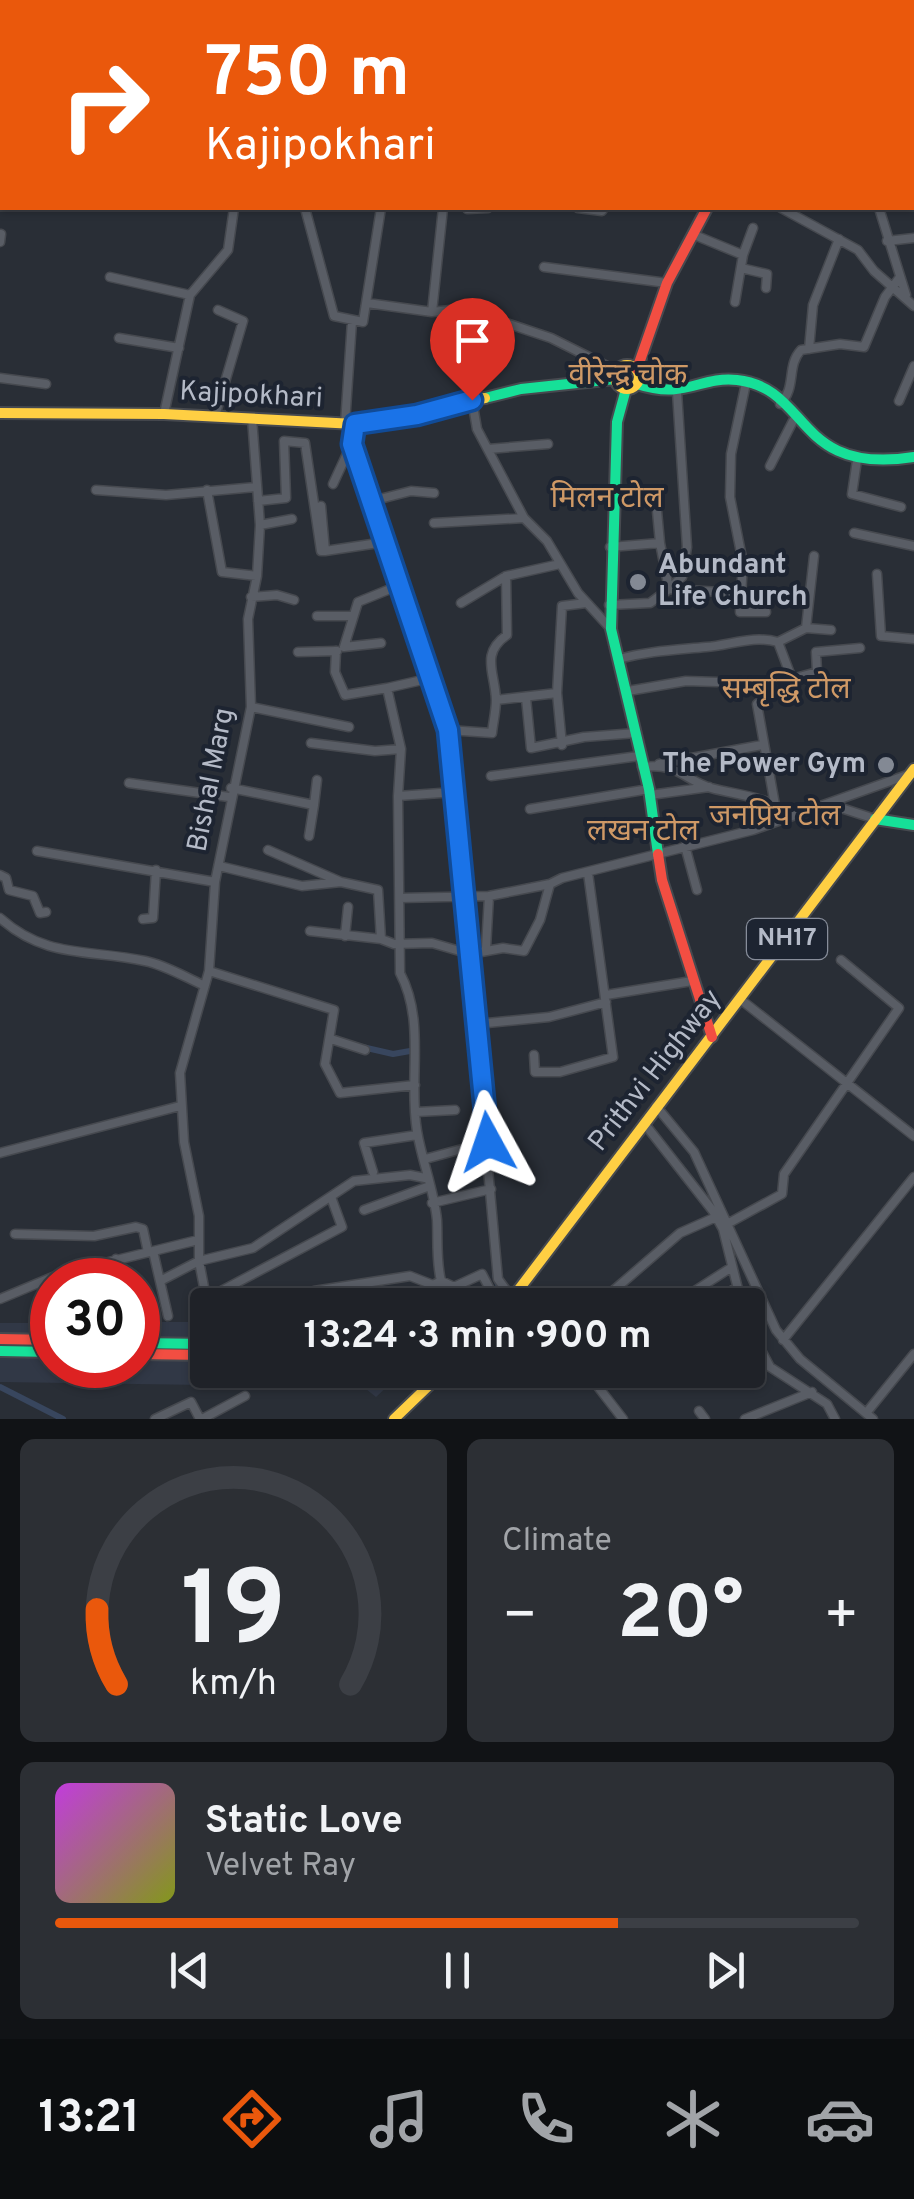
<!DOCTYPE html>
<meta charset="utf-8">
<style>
body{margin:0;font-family:Overpass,"Noto Sans Devanagari",sans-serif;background:#2c2f34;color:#f1f3f6;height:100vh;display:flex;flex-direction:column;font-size:38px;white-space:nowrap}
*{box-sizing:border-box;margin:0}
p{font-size:32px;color:#a1a4a8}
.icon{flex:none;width:55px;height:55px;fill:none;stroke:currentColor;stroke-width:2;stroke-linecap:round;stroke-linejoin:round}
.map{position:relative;height:1419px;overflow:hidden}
.drawer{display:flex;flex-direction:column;gap:20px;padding:20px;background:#111316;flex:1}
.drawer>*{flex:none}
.hud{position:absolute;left:0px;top:0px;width:915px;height:210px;box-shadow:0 2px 8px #0004,0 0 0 2px #3c3f45;background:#ea580c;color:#fff;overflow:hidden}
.speed{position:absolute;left:30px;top:1258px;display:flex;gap:20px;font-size:50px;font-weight:700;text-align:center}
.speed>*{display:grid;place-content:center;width:130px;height:130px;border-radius:50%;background:#1f2228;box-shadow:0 2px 8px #0004,0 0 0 2px #3c3f45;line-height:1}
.speed .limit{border:15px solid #d22;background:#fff;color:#111}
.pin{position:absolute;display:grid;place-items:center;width:85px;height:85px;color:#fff;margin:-102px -42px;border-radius:50% 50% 50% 0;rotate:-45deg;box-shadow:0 0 10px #0007}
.pin .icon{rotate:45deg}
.me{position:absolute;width:110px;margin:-55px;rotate:355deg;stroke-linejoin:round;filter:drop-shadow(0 0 8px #0008)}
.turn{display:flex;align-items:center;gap:35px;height:210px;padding:0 40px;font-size:45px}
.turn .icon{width:130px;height:130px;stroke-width:2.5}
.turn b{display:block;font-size:70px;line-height:85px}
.big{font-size:75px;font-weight:700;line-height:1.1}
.drawer .widget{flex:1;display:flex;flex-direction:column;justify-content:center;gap:15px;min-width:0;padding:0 35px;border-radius:15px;background:#2c2f34}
.drawer .dial{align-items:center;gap:0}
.dial svg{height:260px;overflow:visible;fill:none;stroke:#3c3f45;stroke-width:7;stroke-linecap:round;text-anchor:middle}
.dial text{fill:#f1f3f6;stroke:none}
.song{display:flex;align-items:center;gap:30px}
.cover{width:120px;height:120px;border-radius:15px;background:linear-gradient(135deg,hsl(290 70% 55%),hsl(70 70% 35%))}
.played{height:10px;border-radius:5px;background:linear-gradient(90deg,#ea580c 70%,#3c3f45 70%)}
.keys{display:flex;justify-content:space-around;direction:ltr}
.heat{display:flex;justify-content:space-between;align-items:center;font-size:55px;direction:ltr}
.drawer .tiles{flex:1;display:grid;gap:20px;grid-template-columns:1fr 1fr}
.widget:last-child{grid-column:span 2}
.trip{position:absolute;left:190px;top:1288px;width:575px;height:100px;border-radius:10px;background:#1f2228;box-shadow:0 2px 8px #0004,0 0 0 2px #3c3f45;font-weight:700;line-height:100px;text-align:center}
.dock{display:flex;height:160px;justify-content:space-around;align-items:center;background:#0c0e10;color:#a1a4a8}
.dock .icon{width:70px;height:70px}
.dock .current{color:#ea580c}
.dock b{font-size:45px;color:#f1f3f6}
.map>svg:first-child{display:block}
.airport{fill:#313846}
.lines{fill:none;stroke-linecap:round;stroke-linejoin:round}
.canal{stroke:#38465e;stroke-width:6}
.street-casing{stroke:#46494f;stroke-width:11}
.fast-casing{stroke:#46494f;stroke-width:14}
.slow-casing{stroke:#46494f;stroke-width:14}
.jam-casing{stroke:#46494f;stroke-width:14}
.street{stroke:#595d65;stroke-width:8}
.fast{stroke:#16e098;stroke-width:10}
.slow{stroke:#ffcf43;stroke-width:10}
.jam{stroke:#f24e42;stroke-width:10}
.route-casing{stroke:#114b97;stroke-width:25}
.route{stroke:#1a73e8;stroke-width:18}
.poi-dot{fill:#838994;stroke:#1d2431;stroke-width:4}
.labels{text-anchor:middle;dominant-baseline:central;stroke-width:8;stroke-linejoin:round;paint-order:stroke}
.shield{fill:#1d2431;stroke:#878d9a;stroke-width:2.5}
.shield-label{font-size:25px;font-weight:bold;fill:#b4bac7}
.street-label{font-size:28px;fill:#b4bac7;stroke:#1d2431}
.poi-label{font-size:28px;font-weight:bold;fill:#b4bac7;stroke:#1d2431;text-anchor:start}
.neighbourhood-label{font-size:30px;fill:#cf9966;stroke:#1d2431}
</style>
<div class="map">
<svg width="914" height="1419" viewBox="0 0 914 1419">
<rect width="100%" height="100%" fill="#292e36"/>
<path class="airport" d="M138 1322H207L208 1370H405L376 1397 366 1389 344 1387 0 1382V1323H52V1365H138Z"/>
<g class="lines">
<path class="canal" d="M358 1046 393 1054 410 1051
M495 1275 502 1297
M0 1387 63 1419"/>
<g class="street-casing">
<path id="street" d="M209 0 210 2
M371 0V2
M512 0 513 2
M555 0V2
M611 0V2
M655 0 670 2
M828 0 829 2
M313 2V0
M442 2 443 0
M719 2V0
M863 2V0
M912 20H914
M912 111H914
M305 208 334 316 363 322 381 208
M578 208 602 211 604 208
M781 208 858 250 874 271 914 306
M879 208 906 295
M467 209 488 208
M692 234 743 255 753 228
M887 241 914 238
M0 242 1 234
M544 267 667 283
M741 268 767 274 766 288
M110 277 190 295
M735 302 743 255
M367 303 432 312 459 309 485 316 551 338 617 371
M432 312 443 208
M119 338 179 348
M809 349 813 305 839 239
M0 378 46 384
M746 383 731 454 730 497 743 563 740 612H766
M476 399 474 373 485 316
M472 400 477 429 524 518 547 541 578 593 610 628
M899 401 914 366
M780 404C797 388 786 366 801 350L840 344 864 347 885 297 900 277
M164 414 190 295 228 250 234 208
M215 416 243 321 218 310
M345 424 352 321
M355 424 352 443 448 730 498 1279 517 1305
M488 449 548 444
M857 460 852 494 901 507
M770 466 793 421
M333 484 352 443
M96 490 166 495 257 487
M207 490 222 572 257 576
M258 501 286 498 284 441 305 443 321 551H325
M372 501 411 491 434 493
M321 506 325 551 385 542
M434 523 524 518
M260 525 292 519
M854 533 914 546
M660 543 669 589 682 577 687 547 677 392
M610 547 660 543 657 511
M877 574 881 636 914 639
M251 597 277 595 294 600
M461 603 506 576 560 564
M609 605 650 603 669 589 738 593
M317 616H352
M806 628 814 556
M778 642 806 628 831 630
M381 643 344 647 358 602 400 585
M336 651 335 672 345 695 387 688
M298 652 337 651
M618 659C649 651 675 650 706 647 731 645 753 635 778 642L792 679
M628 691 686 681 717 682
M557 693 562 606 586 603
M526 698 531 748 584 737 636 733
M496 700 557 693 562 745
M251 707 349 727
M448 730 492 733C493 723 496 711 496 700 495 672 480 654 507 635L506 576
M311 743 375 751 401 749 398 796
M401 749 387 688 431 678
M659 764 762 745
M642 767C678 762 684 780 711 788 733 794 754 795 775 805L777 821
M491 776 639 756
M129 783 229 797
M231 788 314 805 317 780
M455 792 398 796 400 973C426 1022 408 1078 417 1131 422 1161 434 1190 437 1220 438 1241 436 1260 441 1281L454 1287 482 1274 498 1305
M650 795 709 787
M775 805 757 704 792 679 817 672 816 652 860 648
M832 805 875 819
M530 809 649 789
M309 836 314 805
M685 846 697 890
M268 850 341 882
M37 851 215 882
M219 866 302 886 341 882 378 890 381 939 394 944 432 943 470 954
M0 875 6 878 9 890 33 896 40 913 46 912
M489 896 550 884
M400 898 489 896 486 948
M0 918C46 959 89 949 145 961 165 965 185 977 203 985
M143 919 153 918 156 870
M310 931 381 939
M345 936 348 907
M470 954 503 948 524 951 540 920 550 884 562 878 753 830 910 774
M209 971 334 1010 325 1064 340 1093 415 1085
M606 995 692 981
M740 999 914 1136
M477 1024 549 1017 606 1002
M331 1039 365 1050
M534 1055 535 1072H560L613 1057 588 873
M656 1106 694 1152 776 1330 800 1359 873 1419
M416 1112 455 1110
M644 1123 713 1211 723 1229 742 1305
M0 1153 180 1106
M425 1159 488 1142
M373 1172 364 1143 417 1135
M432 1203 491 1189
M364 1210 427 1187
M727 1224 782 1194 784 1174 899 1008 841 960
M15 1234 94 1236 136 1227 143 1229 148 1252
M153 1251 168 1316
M116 1259 120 1280
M160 1281 199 1261 253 1248 354 1181 410 1175 425 1178
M614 1290 680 1233 716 1217
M314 1291 410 1276 433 1285 441 1281
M0 1299 60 1274 198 1240
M206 1299 342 1227 331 1197
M650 1305 658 1299 664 1305
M673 1305 732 1267
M710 1305 737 1287
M208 1308 199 1261V1216L184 1142 180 1073 209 971 215 882 251 707 248 619 257 576 260 525 252 418
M748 1326 770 1367 827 1404 835 1419
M783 1340 914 1177
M585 1370 623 1419
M666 1378 680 1370
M699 1411 705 1419
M867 1412 914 1354
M155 1419 191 1402 200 1419
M202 1419 245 1396
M745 1419 812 1392"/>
</g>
<g class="fast-casing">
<path id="fast" d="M637 384C686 400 699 376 737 380 811 388 794 476 914 457
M626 389 617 422 611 629 649 789 658 854
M485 398 521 389 615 379
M875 819 914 825
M138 1343 208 1344
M0 1351 52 1352"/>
</g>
<g class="slow-casing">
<path id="slow" d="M804 2 805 0
M615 377a12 12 0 1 1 24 0a12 12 0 1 1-24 0Z
M0 413 164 414 355 424 485 398
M507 1305 914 769
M394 1419 445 1370"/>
</g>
<g class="jam-casing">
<path id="jam" d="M637 369 667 283 707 208
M658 854 662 880 712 1037
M0 1339 52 1340
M138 1354 208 1355
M419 1370 432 1383"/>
</g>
<use href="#street" class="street"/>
<use href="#fast" class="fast"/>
<use href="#slow" class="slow"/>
<use href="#jam" class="jam"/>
</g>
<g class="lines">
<g class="route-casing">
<path id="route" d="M472 400 417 415 355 424 352 444 448 730 488 1142"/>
</g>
<use href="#route" class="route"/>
</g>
<g class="poi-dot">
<circle cx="638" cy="582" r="10"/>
<circle cx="886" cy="765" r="10"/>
</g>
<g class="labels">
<rect class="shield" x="747" y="919" width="80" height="40" rx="8"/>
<g class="shield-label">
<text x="787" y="939">NH17</text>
</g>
<g class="street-label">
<text transform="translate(251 396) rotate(3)">Kajipokhari</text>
<text transform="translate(212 780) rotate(-79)">Bishal Marg</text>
<text transform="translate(656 1071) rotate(-52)">Prithvi Highway</text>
</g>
<g class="poi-label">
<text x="658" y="566">Abundant<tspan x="658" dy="32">Life Church</tspan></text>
<text x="866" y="765" text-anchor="end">The Power Gym</text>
</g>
<g class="neighbourhood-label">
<text x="628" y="376">वीरेन्द्र चोक</text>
<text x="607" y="499">मिलन टोल</text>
<text x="786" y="690">सम्बृद्धि टोल</text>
<text x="775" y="817">जनप्रिय टोल</text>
<text x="643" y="832">लखन टोल</text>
</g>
</g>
</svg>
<div class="speed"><div class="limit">30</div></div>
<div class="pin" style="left:472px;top:400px;background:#d93025"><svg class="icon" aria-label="arrive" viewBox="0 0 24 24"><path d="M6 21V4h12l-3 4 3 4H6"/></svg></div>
<svg class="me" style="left:488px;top:1142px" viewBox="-20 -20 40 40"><path d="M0-17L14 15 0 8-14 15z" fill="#1a73e8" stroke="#fff" stroke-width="4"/></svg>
<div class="trip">13:24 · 3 min · 900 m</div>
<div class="hud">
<div class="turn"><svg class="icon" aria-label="right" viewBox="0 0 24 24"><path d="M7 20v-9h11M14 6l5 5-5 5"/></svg><div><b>750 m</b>Kajipokhari</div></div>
</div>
</div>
<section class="drawer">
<div class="tiles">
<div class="widget dial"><svg viewBox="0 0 100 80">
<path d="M14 69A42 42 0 1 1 86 69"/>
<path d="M14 69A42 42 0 0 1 8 46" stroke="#ea580c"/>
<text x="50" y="56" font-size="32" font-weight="700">19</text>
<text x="50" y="72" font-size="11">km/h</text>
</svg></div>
<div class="widget"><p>Climate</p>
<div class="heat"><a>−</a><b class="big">20°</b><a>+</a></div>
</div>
<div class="widget">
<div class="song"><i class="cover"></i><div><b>Static Love</b><p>Velvet Ray</p></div></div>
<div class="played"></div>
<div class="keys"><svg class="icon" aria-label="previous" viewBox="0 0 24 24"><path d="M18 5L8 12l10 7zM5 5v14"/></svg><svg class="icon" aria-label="pause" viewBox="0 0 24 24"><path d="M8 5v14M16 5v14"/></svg><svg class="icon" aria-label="next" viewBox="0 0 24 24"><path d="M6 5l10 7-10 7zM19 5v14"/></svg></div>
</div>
</div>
</section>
<nav class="dock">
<b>13:21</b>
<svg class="icon current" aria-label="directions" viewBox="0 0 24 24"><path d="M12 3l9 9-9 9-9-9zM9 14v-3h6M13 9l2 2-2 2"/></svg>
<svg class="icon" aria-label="music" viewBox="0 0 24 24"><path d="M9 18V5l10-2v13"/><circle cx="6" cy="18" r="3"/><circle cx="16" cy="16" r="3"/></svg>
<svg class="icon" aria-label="phone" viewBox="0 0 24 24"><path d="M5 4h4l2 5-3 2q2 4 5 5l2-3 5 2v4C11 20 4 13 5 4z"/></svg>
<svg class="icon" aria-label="climate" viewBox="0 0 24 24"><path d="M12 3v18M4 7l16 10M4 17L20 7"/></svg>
<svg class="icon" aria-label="car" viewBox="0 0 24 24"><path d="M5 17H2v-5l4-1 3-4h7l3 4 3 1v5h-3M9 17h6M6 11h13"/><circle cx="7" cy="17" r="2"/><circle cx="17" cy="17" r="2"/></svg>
</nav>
